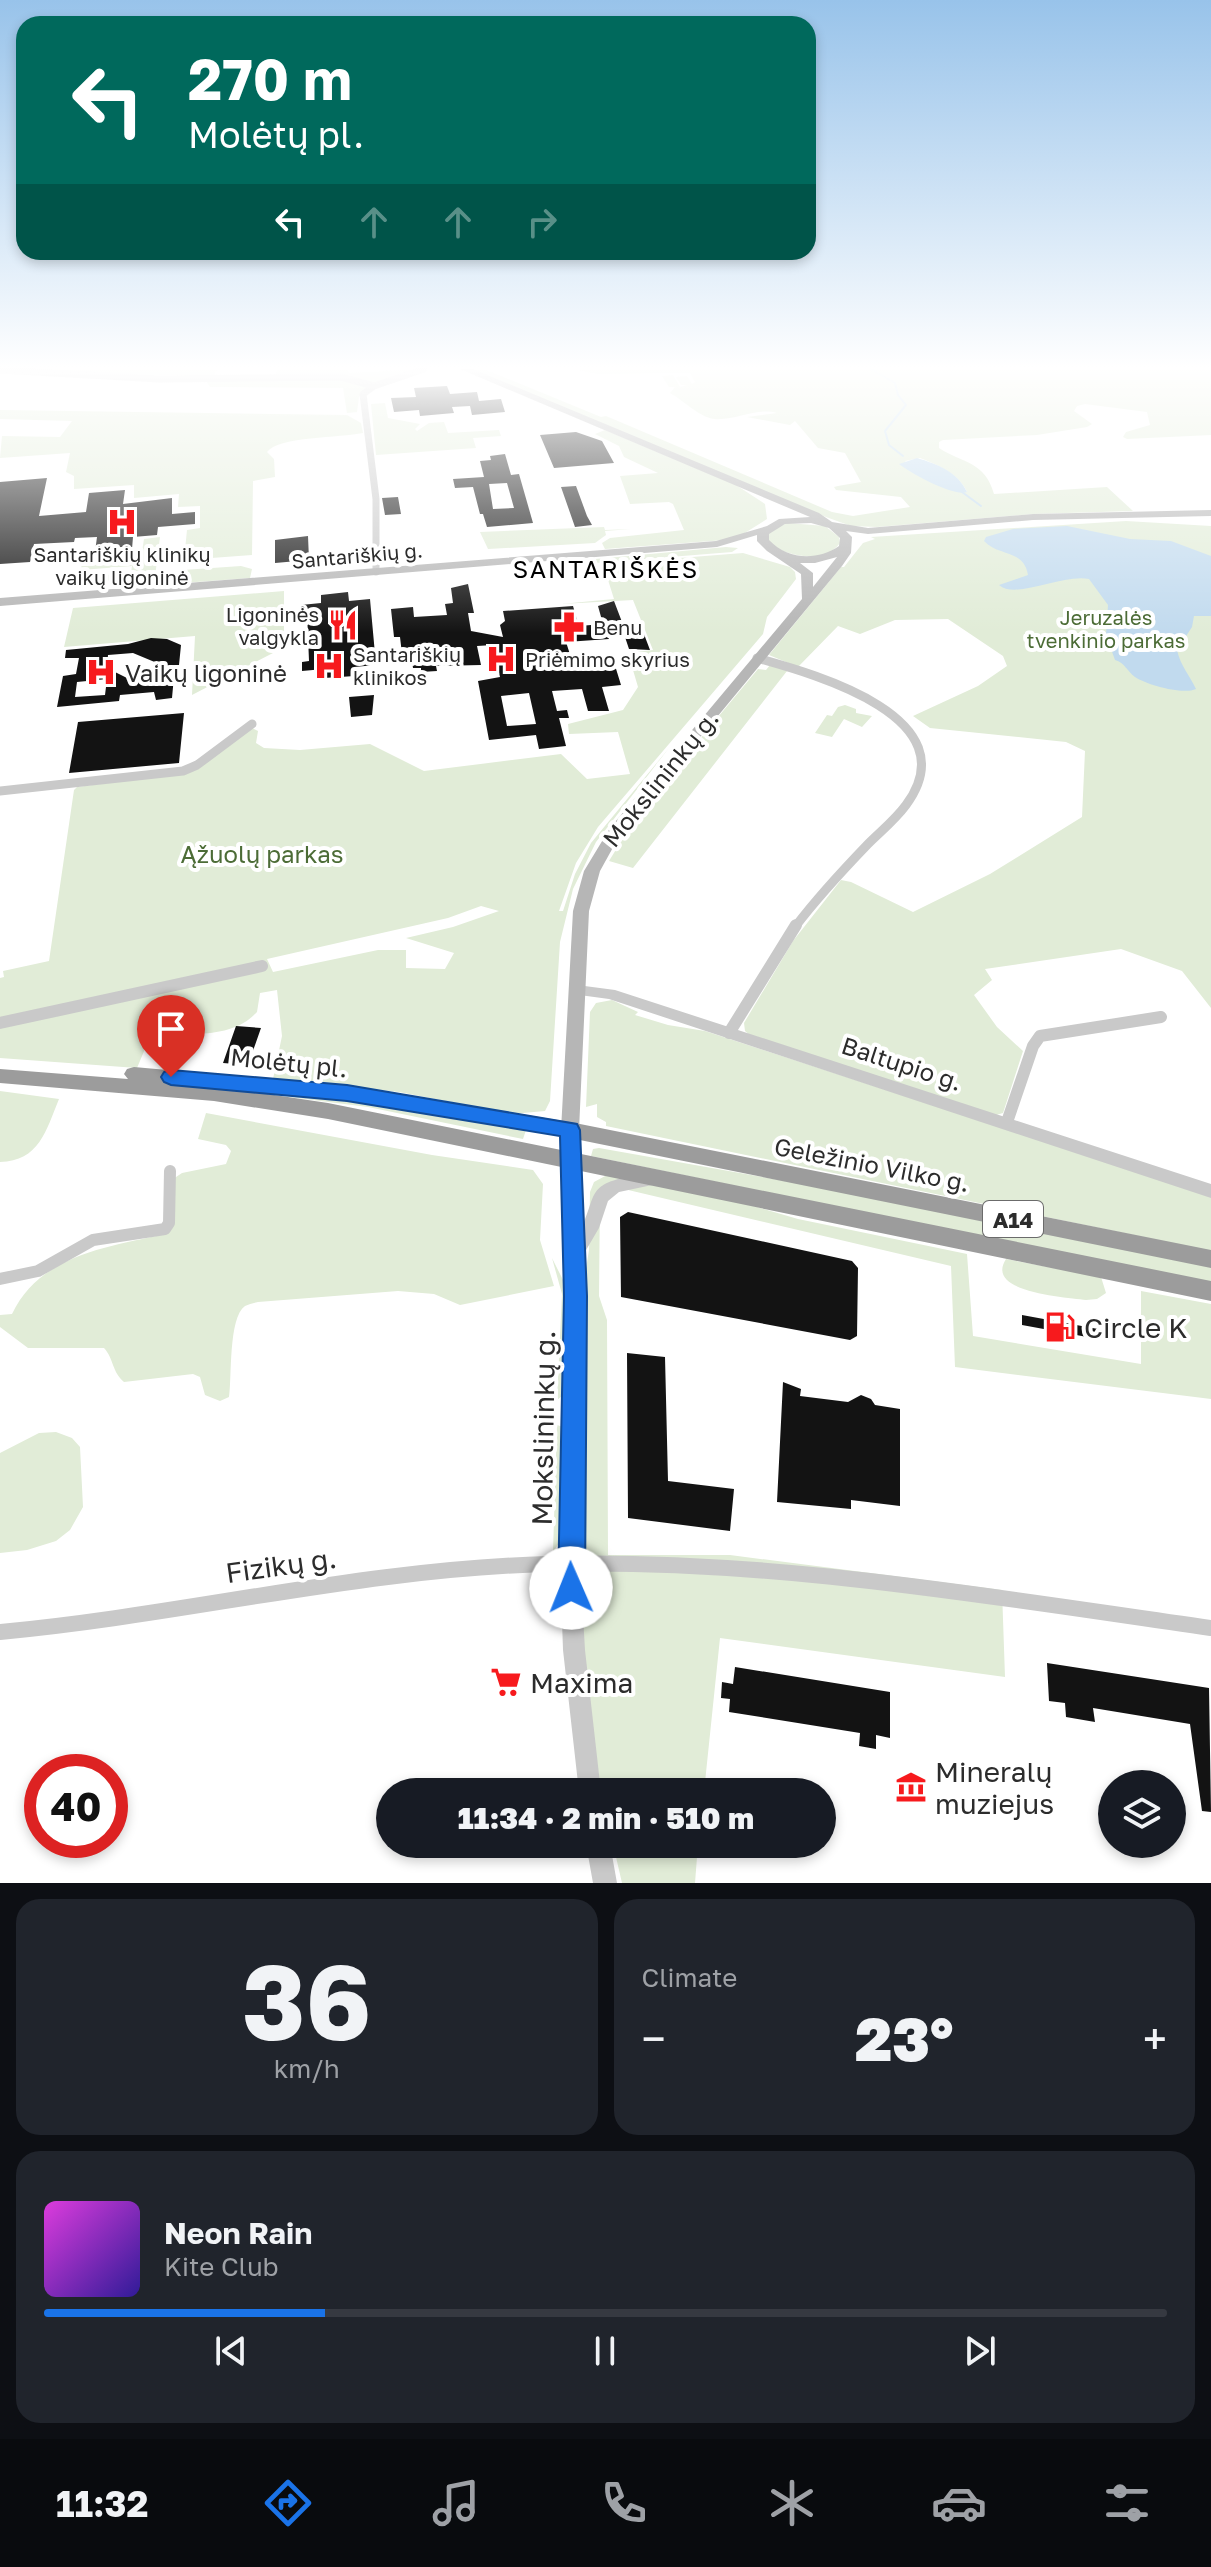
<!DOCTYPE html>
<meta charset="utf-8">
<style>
body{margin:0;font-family:"Golos Text",sans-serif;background:#20242c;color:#f1f3f6;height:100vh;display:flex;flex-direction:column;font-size:30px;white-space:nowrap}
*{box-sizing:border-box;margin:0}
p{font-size:26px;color:#9ea1a6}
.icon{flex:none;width:44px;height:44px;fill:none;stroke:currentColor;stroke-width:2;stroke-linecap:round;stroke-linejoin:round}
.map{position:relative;height:1883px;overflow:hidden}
.sheet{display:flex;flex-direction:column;gap:16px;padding:16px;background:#0d0f14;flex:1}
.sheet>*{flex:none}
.hud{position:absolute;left:16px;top:16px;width:800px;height:244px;border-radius:24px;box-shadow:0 4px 12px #0003;background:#00695c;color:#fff;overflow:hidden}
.fabs{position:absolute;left:1098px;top:1770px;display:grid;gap:16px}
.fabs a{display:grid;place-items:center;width:88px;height:88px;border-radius:50%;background:#171b24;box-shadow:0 4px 12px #0003;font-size:40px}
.speed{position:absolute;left:24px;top:1754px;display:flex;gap:16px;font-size:40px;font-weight:700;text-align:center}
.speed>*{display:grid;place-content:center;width:104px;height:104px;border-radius:50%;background:#171b24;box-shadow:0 4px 12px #0003;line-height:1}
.speed .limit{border:12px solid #d22;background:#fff;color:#111}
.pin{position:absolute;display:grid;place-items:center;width:68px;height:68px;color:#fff;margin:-82px -34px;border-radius:50% 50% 50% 0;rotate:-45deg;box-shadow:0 0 8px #0007}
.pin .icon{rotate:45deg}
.me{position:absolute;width:88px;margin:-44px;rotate:359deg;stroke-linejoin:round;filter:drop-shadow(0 0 6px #0008)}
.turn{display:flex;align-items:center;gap:28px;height:168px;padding:0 40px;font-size:36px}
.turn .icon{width:104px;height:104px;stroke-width:2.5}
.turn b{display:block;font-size:56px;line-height:68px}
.lanes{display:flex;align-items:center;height:76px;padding:0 40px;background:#0003;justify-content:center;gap:40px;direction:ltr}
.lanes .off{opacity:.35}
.big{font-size:60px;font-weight:800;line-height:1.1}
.sheet .widget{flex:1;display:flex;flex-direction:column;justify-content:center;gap:12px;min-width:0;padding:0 28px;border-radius:24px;background:#20242c}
.sheet .dial{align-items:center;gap:0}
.dial b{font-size:104px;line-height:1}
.song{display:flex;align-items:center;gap:24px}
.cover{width:96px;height:96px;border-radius:12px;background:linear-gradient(135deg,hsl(300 70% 55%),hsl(250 70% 35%))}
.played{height:8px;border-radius:4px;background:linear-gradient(90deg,#1a73e8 25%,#363941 25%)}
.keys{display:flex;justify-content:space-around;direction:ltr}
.heat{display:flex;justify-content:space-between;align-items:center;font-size:44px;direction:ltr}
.sheet .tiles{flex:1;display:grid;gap:16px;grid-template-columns:1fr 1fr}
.widget:last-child{grid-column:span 2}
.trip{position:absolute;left:376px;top:1778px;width:460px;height:80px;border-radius:40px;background:#171b24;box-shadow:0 4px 12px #0003;font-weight:800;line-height:80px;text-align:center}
.menu{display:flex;height:128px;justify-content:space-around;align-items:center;background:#090b0e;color:#9ea1a6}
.menu .icon{width:56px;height:56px}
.menu .selected{color:#1a73e8}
.menu b{font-size:36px;color:#f1f3f6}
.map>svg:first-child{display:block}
.green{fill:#e1ecd7;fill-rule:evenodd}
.water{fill:#c1daee}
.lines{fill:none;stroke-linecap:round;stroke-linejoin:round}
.stream{stroke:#c1daee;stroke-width:2}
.building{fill:#131313;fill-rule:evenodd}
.minor-far3{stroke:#c9c9c9;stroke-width:7}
.minor-far2{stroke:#c9c9c9;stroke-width:9}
.minor-far1{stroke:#c9c9c9;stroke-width:12}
.minor{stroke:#c9c9c9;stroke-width:16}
.tertiary{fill:#c9c9c9;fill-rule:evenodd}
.secondary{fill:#b6b6b6;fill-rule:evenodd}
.trunk{fill:#9c9c9c;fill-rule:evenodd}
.route{fill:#1a73e8;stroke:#114b97;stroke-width:2}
.labels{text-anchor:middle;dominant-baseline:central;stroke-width:8;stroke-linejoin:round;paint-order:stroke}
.far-poi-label{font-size:20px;fill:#2c2c2c;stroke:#fff;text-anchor:start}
.far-street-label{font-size:20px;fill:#2c2c2c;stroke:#fff}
.far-park-label{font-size:20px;fill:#4c6c36;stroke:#fff}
.shield{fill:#fff;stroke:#6b6b6b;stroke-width:2}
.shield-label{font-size:22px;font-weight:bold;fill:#2c2c2c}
.far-quarter-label{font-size:24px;letter-spacing:2px;fill:#000;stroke:#fff}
.poi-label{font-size:24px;fill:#2c2c2c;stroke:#fff;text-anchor:start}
.street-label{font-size:24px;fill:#2c2c2c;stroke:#fff}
.park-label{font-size:24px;fill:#4c6c36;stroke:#fff}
.near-poi-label{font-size:28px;fill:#2c2c2c;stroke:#fff;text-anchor:start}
.near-street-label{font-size:28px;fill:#2c2c2c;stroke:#fff}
</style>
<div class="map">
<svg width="1211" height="1883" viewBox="0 0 1211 1883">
<rect width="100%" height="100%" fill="#fff"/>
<path class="green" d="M0 369H217L213 377Z
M277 369H348L349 373 419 369 375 384 361 379 275 377Z
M471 369H484L601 417 606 416 832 512 853 516 910 507 901 497 836 490 834 487 838 486 861 482 845 453 818 448 795 421 790 425 747 417 777 413C756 407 735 421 714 419 699 417 683 400 670 393L675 387H669L662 376 673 375 680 387 687 385H681L676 377 687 376 692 384 695 382 690 373 597 374 572 369H1211V435L1127 439 1123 437 1126 432 1150 425 1147 412 1085 404 1077 406 1074 411 1092 424 1087 427 1037 435 943 440 939 442V448C962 463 985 461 994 494L1107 487 1133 511 1033 514 877 527 851 526 826 517ZM920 458C938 465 959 474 967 492 941 487 924 479 905 461Z
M344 379 367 386 359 397 357 412 347 413 343 388 210 387 206 381Z
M385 403 388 418 420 424 415 429 417 431 429 423 444 422 448 433 499 430 501 436 473 438 476 448 376 455 371 404Z
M0 410 347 415 361 423 363 433C340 438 279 436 267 452L274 459 275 477 253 481 252 555 184 560 187 530 200 528V506L178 507 179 494 134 498V485L74 489V476L66 472 70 453 0 458 2 436 60 437 72 421 0 419Z
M605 430 736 485 765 504 767 519 740 536 725 540 605 549 602 543 610 538 684 530 673 504 669 502 630 504 620 476 658 473 624 457 619 446 595 434Z
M1126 521 1211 526V1008L1182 971 1121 949 985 969 992 980 974 995 997 1027 1023 1051 1003 1113 996 1115 751 1036 745 1031 744 1023 793 941 841 880 851 882 913 912 990 874 1082 817 1085 751 1066 742 930 728 913 716 978 686 1007 666 1003 656 948 619 895 620 860 634 838 626 798 667 769 655 841 567H844L863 543 875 539 871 537Z
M788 523 825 526 839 537 840 543C823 566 790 555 769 545L766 536 769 530Z
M604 527 605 530 631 529 605 531 606 535 595 543 488 549 480 532Z
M160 537 155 577 79 583 80 577 131 573 132 566 81 570 82 562 141 558 144 539Z
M726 547 738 548 732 552 558 566 552 563Z
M743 553 790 567 795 572 796 579 767 617 763 634 598 827 576 863 559 911H563L575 874 591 843 669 748 596 842 573 889 560 942 550 1101 545 1111 512 1114 399 1092 273 1079 282 1036 277 990 260 993 257 1012C232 1040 185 1034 152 1032L137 1068 0 1058V978L4 977 3 971 49 961 74 790 77 787 186 773 250 727 258 731 256 743 264 748 300 750 370 744 424 771 561 754 587 779 630 774 618 732 569 734 568 724 623 710 638 687 628 653 653 650 633 600 561 604 614 599 603 564ZM481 906 499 911 453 927 406 938 454 953 445 969 406 968V950H378L273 972 267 959 448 918Z
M241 566 252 569 250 578 183 583V570Z
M284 591V636L272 638 273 653 192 695 195 636 64 647 73 608Z
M770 665 787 671 633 868 609 861 639 812 758 669 766 670Z
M845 705 856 709V713L872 716 862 727 844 719 832 737 815 733 827 715 832 716 838 707Z
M612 1000 638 1012 635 1015 668 1025 705 1031 1211 1196V1251L606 1126V1122L597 1117V1104L586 1107 590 1012 596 1003Z
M234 1090 399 1107 526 1130 523 1139 368 1107Z
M0 1091 59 1099C46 1131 39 1161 0 1162Z
M206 1113 432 1155 533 1170 543 1184 540 1240 554 1286 460 1305 434 1294 398 1291 258 1302C253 1303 249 1304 245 1306 228 1318 232 1379 229 1397L220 1401 205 1395 200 1377 193 1374 124 1382C112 1372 114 1359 104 1348H28L0 1327V1315L12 1314C40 1255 107 1247 165 1234L173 1179 182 1173 226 1164 231 1151 226 1145 198 1139Z
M599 1148 836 1190 1211 1266V1284L591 1156 593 1149Z
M607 1175 723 1197 798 1219 967 1254 973 1336 1141 1364V1291L1211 1304V1399L955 1367 951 1266 607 1185 600 1189 599 1296 607 1320 608 1555H730L1002 1590 1005 1677 720 1638 704 1792H601L584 1667 579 1538 582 1294 589 1250 590 1192 594 1182Z
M552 1258 567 1288 566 1393 557 1400 562 1294Z
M1006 1259 1101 1277 1106 1293 1097 1299 1086 1300C1066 1297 984 1293 1006 1259Z
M557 1425 563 1427V1537L553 1552Z
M56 1432 72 1438 80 1447 83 1507 70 1530 56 1541 27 1550 0 1553V1453L39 1433Z
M613 1844H698L695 1883H622Z"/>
<path class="water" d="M917 458C937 464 958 472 967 492 954 497 912 474 899 464Z
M1067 526 1130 539 1171 541 1211 556V616H1194L1192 627 1177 650C1181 667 1189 674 1196 689 1183 695 1147 685 1135 677 1127 671 1125 663 1115 660L1106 635 1108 605 1089 579C1061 574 1016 600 999 585L1028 575C1024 549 999 557 984 541L986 537 1013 529Z"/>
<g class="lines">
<path class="stream" d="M871 369 895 383 898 395 906 405 885 431 889 445 903 456
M962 492 981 506"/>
</g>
<path class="building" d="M447 386 450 394 477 392 479 401 501 399 505 412 472 415 470 406 452 407 454 413 420 416 419 410 394 412 391 398 416 397 414 388Z
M576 432 602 441 614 463 554 468 540 435Z
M505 454 511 475 519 474 533 523 487 527 483 514H480L473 487 455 488 453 479 484 477 480 461 491 460 490 456ZM507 483 514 508 493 509 489 484Z
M47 478 39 516 86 512 89 493 125 490 123 504 172 498V514L195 512V524L158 527 157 535 133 537 132 549 123 551 95 552 97 537 75 538 74 542 34 544 30 562 0 564V482Z
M576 486 587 516 592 525 575 527 561 487Z
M398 497 401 514 385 515 382 498Z
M308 536 309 560 275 563V540Z
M468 584 474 613H468L471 631 503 637 500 625 505 621 503 611 573 606 579 626 603 624 598 606 614 601 622 622 639 621 650 650 629 649 624 634 608 636 609 639 566 642 575 670 596 668 593 659H613L621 685 602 687 609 711H588L582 689 552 691 557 711 567 710 569 718H559L566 746 539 749 536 735 489 740 478 681 500 677 493 645 477 646 481 665 436 666 437 671 421 672V668H413L411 653 402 654 400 637H394L391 609 413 607 414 617 447 615 445 604 453 603 451 588ZM529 693 536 724 507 726 501 696Z
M348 592 349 601 370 599 376 665 354 667 355 676 324 678V669L302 671V662L309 661 307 612 301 613V605L321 603V595Z
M151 638 167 639 181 645 179 665H175L172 698 156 700 154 692 120 695 119 701 57 707 63 676 76 674 79 658H65L66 650 128 644ZM133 653 157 663 156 676 129 679 107 668 108 655ZM107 679 105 695 75 697 77 682Z
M374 695 372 715 351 717 349 697Z
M184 713 179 763 69 773 78 722Z
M236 1026 261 1028 248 1065 223 1063Z
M628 1212 852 1261 858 1268 857 1336 850 1340 621 1297 620 1217Z
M1022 1315 1098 1329V1339L1022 1325Z
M627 1353 665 1357 668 1481 734 1489 730 1531 628 1518Z
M783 1382 801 1389 800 1396 848 1402 861 1395 871 1399 875 1405 900 1409V1506L851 1500V1509L777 1502Z
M1047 1663 1209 1688 1211 1812 1202 1811 1190 1724 1093 1708 1095 1722 1066 1717 1065 1703 1049 1701Z
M735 1667 890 1692V1738L876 1735V1749L859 1746 860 1733 729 1712 730 1699 721 1698 722 1682 733 1684Z"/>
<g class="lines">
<path class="minor-far3" d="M0 370 159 379 341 377 374 386
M376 572V499L363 394 374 386 424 369"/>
<path class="minor-far2" d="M757 658C814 674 971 717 906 805 895 820 881 831 868 844 842 871 817 898 795 927
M0 791 183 771 197 765 252 724"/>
<path class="minor-far1" d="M0 1023 262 966
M729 1033 796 925
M1007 1122 1033 1046 1040 1036 1161 1017
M0 1279 38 1271 93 1240 165 1229 169 1223 170 1171"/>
<path class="minor" d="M0 1632C183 1615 362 1569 547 1564 770 1558 991 1597 1211 1628"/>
<path class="tertiary" d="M577 985 615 990 1211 1184V1198L609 999 572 994 570 990 572 986Z
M570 1155 576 1157 578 1161 581 1229C597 1195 586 1185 631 1176 640 1175 648 1172 657 1174L659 1179 657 1184 619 1192 608 1201 599 1228 582 1257 584 1296 580 1564 585 1650 601 1792H579L563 1650 560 1564 566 1296 562 1161 564 1157Z
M586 1844H610L617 1883H593Z"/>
<path class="secondary" d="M460 369H473L819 513 832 522 868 528 1033 514 1211 510V516L1033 520 868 534 846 531 852 537 851 553 842 566 621 833 600 871 589 911 579 1130 576 1135 570 1137 564 1135 561 1130 573 911 584 871 610 828 802 599 801 574 767 551 757 541V535L717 547 0 606V598L716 541 767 526 779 519 810 517ZM811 523 829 528 840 538 839 546C817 561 788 560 769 540V534L785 524ZM837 557 813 587V573L800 563H815Z"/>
<path class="trunk" d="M134 1067 347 1086 570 1122 1211 1250V1268L570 1138 347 1100 248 1091 328 1103 1211 1281V1301L328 1119 214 1101 0 1083V1069L128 1079 124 1074 127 1069Z"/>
</g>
<linearGradient id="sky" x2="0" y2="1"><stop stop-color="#98c3ea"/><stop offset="0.58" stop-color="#fff"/><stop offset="1" stop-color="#fff" stop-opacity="0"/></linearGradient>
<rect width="1211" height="633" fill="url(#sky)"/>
<path class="route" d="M171 1070 347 1085 577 1124 580 1130 587 1296 585 1588 581 1597 571 1601 562 1597 558 1588 564 1296 560 1136 347 1101 171 1085 164 1082 161 1077 164 1072Z"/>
<defs>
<g id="hospital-bare" transform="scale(2.4)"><path d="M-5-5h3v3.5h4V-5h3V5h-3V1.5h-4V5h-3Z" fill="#f71a1d" stroke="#fff" stroke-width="2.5" paint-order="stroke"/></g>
<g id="restaurant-bare" transform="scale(2.4)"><path d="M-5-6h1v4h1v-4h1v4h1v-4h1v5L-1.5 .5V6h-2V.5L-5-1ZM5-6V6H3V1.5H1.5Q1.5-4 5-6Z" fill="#f71a1d" stroke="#fff" stroke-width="2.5" paint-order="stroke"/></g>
<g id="pharmacy-bare" transform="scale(2.4)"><path d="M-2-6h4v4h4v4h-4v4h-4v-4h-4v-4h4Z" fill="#f71a1d" stroke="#fff" stroke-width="2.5" paint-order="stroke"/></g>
<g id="fuel-bare" transform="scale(2.4)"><path d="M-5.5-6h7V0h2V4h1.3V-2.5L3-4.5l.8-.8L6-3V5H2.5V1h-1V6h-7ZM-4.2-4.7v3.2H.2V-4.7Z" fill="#f71a1d" stroke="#fff" stroke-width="2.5" paint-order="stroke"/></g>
<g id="supermarket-bare" transform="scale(2.4)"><path d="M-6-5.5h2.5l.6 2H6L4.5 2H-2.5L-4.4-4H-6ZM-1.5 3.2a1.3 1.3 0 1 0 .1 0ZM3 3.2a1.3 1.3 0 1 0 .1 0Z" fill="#f71a1d" stroke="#fff" stroke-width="2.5" paint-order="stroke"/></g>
<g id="museum-bare" transform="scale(2.4)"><path d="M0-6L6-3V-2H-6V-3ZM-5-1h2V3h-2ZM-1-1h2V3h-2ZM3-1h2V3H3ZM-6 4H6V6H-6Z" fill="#f71a1d" stroke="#fff" stroke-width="2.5" paint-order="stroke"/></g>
</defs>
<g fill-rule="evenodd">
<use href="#hospital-bare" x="122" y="522"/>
<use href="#restaurant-bare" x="343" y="625"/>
<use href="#pharmacy-bare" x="569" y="627"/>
<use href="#hospital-bare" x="501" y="659"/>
<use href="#hospital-bare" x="329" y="666"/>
<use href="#hospital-bare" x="101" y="672"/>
<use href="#fuel-bare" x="1060" y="1327"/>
<use href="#supermarket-bare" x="506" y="1682"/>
<use href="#museum-bare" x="911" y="1787"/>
</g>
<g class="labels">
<g class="far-poi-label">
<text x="122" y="554" text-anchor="middle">Santariškių klinikų<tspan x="122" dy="23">vaikų ligoninė</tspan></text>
<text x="319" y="614" text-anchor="end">Ligoninės<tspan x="319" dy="23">valgykla</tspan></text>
<text x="593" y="627">Benu</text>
<text x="353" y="654">Santariškių<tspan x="353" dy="23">klinikos</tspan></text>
<text x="525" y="659">Priėmimo skyrius</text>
</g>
<g class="far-street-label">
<text transform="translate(357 555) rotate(-5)">Santariškių g.</text>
</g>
<g class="far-park-label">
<text x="1106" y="617">Jeruzalės<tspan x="1106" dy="23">tvenkinio parkas</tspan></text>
</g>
<rect class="shield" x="983" y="1201" width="60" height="36" rx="6"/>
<g class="shield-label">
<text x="1013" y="1219">A14</text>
</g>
<g class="far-quarter-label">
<text x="606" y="568">SANTARIŠKĖS</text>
</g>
<g class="poi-label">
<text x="125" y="672">Vaikų ligoninė</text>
</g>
<g class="street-label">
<text transform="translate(660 778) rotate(-51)">Mokslininkų g.</text>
<text transform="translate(289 1062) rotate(6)">Molėtų pl.</text>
<text transform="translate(902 1063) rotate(18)">Baltupio g.</text>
<text transform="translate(872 1164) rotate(11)">Geležinio Vilko g.</text>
</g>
<g class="park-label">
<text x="262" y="853">Ąžuolų parkas</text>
</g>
<g class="near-poi-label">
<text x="1084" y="1327">Circle K</text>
<text x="530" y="1682">Maxima</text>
<text x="935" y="1771">Mineralų<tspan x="935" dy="32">muziejus</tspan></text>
</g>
<g class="near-street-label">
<text transform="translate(543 1428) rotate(-89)">Mokslininkų g.</text>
<text transform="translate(281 1565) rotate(-8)">Fizikų g.</text>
</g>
</g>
</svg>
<div class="fabs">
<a><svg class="icon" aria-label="layers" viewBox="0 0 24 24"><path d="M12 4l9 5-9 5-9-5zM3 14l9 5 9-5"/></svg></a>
</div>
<div class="speed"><div class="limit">40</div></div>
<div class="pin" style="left:171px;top:1077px;background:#d93025"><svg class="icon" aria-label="arrive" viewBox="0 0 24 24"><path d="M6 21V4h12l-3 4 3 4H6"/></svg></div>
<svg class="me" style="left:571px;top:1588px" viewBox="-20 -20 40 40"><circle r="19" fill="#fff"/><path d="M0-13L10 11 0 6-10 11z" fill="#1a73e8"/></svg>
<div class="trip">11:34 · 2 min · 510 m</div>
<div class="hud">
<div class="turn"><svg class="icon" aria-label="left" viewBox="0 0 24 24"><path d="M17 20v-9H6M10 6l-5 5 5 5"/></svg><div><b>270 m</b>Molėtų pl.</div></div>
<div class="lanes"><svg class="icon" aria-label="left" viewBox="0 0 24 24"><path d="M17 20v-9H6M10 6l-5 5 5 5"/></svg><svg class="icon off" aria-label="ahead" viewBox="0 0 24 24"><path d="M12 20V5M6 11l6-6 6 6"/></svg><svg class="icon off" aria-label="ahead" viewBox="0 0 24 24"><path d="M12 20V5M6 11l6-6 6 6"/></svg><svg class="icon off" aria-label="right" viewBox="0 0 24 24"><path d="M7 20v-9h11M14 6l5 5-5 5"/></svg></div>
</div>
</div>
<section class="sheet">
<div class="tiles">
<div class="widget dial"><b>36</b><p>km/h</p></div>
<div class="widget"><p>Climate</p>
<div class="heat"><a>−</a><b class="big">23°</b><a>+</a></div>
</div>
<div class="widget">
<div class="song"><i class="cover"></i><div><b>Neon Rain</b><p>Kite Club</p></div></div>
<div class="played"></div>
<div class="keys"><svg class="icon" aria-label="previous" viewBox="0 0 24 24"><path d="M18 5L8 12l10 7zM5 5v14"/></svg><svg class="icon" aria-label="pause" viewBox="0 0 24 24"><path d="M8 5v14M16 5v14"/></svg><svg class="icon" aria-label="next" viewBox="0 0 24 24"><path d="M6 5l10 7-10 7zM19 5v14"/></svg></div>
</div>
</div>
</section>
<nav class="menu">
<b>11:32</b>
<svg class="icon selected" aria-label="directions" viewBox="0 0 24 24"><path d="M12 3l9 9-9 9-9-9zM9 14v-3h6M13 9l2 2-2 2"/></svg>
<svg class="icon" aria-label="music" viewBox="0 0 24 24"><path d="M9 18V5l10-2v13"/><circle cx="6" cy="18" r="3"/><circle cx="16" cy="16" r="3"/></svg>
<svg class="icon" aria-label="phone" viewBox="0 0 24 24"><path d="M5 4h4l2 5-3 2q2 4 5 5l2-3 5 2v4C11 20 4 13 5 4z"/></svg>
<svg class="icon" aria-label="climate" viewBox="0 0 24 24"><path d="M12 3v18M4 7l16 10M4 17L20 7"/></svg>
<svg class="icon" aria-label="car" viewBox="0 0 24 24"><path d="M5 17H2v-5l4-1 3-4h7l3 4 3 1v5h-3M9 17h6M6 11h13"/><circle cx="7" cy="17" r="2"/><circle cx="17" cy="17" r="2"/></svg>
<svg class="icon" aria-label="filters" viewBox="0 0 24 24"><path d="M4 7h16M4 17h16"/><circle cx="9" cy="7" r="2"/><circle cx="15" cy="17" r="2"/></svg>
</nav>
